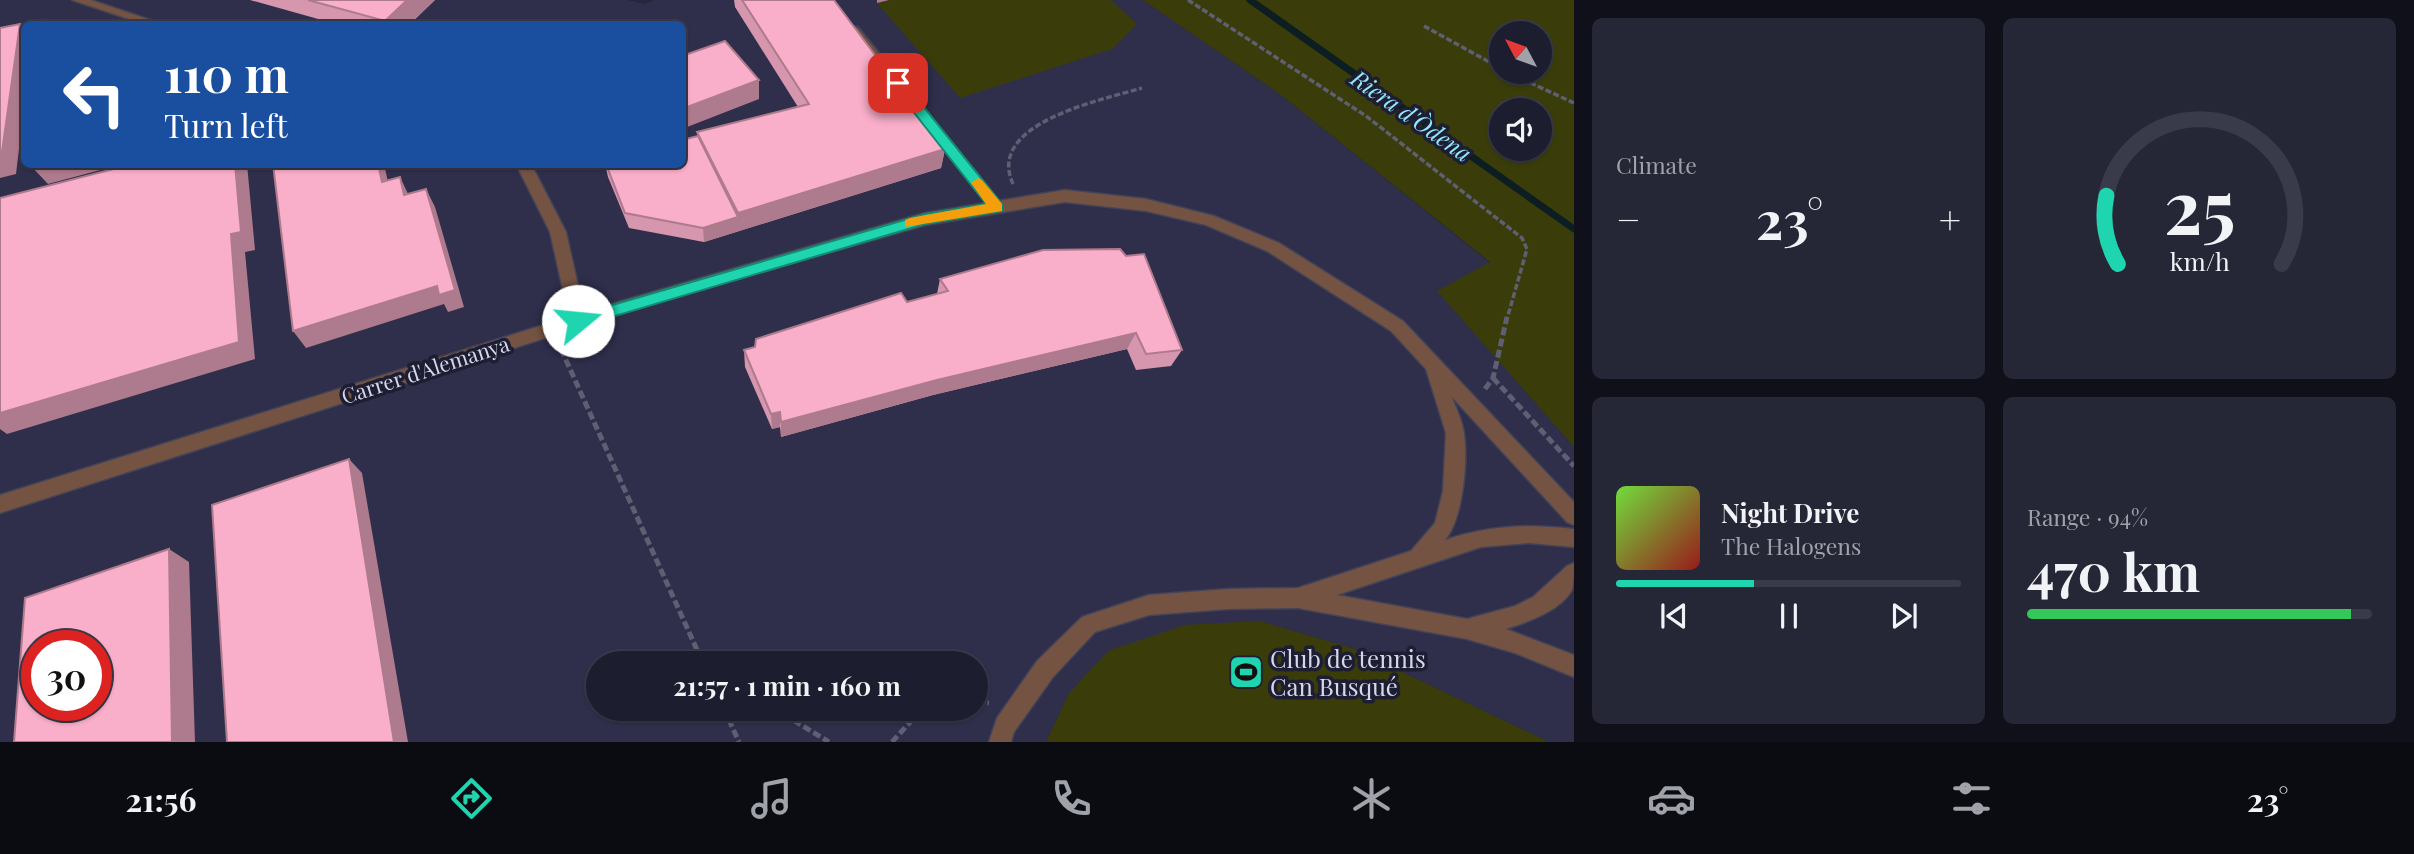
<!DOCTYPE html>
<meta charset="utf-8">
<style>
body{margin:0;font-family:"Playfair Display",serif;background:#252636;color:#f1f3f6;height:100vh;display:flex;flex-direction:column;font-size:26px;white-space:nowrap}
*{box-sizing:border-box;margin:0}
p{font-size:23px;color:#a0a2aa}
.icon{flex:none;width:38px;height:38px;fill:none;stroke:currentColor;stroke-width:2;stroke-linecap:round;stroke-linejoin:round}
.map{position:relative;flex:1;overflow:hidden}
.sheet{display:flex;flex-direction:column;gap:18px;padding:18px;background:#0f1019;width:840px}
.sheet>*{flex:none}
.hud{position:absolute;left:21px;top:21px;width:665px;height:147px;border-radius:10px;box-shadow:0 2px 5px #0004,0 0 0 2px #3a3b4a;background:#1a4fa0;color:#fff;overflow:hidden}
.needle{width:46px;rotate:311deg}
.buttons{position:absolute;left:1489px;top:21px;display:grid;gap:14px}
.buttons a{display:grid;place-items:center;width:63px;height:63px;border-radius:50%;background:#1c1d2e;box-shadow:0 2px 5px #0004,0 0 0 2px #3a3b4a;font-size:35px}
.speed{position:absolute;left:21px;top:630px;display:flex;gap:14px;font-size:35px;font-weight:700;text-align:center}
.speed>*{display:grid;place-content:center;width:91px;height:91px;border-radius:50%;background:#1c1d2e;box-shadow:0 2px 5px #0004,0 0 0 2px #3a3b4a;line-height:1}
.speed .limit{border:10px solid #d22;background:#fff;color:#111}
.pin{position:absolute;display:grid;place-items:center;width:60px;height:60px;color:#fff;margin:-30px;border-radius:14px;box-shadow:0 4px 10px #0006}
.me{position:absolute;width:77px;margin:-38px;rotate:73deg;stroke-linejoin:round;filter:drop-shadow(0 0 5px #0008)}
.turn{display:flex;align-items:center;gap:24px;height:147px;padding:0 28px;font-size:32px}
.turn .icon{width:91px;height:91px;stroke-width:2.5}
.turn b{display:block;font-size:49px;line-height:60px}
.big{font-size:52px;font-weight:700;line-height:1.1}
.sheet .tile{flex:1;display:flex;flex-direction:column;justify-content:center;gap:10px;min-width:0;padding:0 24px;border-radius:10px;background:#252636}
.sheet .dial{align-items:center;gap:0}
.dial svg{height:182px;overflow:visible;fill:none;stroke:#3a3b4a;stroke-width:7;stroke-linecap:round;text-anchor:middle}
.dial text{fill:#f1f3f6;stroke:none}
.song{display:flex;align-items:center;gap:21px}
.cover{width:84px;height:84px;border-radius:10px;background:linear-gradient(135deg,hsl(100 70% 55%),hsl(0 70% 35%))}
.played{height:7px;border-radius:4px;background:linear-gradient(90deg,#1ed5b0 40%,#3a3b4a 40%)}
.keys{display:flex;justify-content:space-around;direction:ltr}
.heat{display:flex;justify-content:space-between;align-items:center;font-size:38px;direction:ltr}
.charge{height:10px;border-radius:5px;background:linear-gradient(90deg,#34c759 94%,#3a3b4a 0)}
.sheet .tiles{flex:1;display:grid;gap:18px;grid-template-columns:repeat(2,1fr)}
.trip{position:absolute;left:586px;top:651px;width:402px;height:70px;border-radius:35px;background:#1c1d2e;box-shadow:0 2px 5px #0004,0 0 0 2px #3a3b4a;font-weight:700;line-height:70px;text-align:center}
.tabs{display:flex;height:112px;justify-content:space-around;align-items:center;background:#0b0c12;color:#a0a2aa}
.tabs .icon{width:49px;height:49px}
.tabs .active{color:#1ed5b0}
.tabs b{font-size:32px;color:#f1f3f6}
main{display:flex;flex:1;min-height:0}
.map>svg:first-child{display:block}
.built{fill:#2f2f4c;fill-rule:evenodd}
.green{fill:#3a3d0a;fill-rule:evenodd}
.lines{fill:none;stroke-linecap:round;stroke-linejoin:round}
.stream{stroke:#0d1e22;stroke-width:7}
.lane-casing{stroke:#424358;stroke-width:4}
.street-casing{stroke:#424358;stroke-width:3}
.path-far1{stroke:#5e5f73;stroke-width:3.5;stroke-dasharray:6 2.5;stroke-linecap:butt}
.path{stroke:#5e5f73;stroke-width:5;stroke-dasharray:8 3.5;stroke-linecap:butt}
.lane{fill:#755342;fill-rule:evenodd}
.street{fill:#755342;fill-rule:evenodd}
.wall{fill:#d696ad}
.shaded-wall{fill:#ae7a8d}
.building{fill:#f9aec9;stroke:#ae7a8d;stroke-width:2;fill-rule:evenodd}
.route{fill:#1ed5b0;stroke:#148a72;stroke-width:2}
.slow{fill:#f59e0b}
.labels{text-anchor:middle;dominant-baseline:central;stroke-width:7;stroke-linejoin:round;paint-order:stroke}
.street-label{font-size:21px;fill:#d7d8e7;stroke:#1d1d33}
.water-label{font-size:23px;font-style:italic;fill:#90e8fb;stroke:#1d1d33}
.near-poi-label{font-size:24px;fill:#d7d8e7;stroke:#1d1d33;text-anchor:start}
</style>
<main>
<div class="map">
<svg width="1574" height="742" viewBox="0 0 1574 742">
<rect width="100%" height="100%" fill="#26273d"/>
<path class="built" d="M0 0H627L644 4 655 0H1143L1281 95 1490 263 1438 291 1574 447V742H1549L1352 648 1260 621 1069 693 1046 742H0ZM24 24H682V164H24ZM37 646H96V705H37ZM598 663H976V709H598Z"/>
<path class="green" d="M889 0H1111L1137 24 1112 49 960 98 877 3Z
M1143 0H1574V447L1437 291 1490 262 1281 95ZM1502 33H1540V72H1502ZM1502 110H1540V149H1502Z
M1260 621 1352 648 1549 742H1046L1069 693 1108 651 1185 625Z"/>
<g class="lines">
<path class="stream" d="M1250 0 1574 229"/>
<g class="lane-casing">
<path id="lane" d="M855 27 858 28 1001 204 1002 207 1001 210H993L852 32 850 30Z"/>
</g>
<g class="street-casing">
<path id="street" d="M72 0H91L162 24H144Z
M516 164H531L566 232 584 312 925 213 1065 190 1146 199 1214 216 1279 243 1403 321 1574 502V525L1567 522 1452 397C1456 409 1463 422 1464 434 1468 461 1463 519 1445 540 1491 525 1526 524 1574 529V547L1529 543 1481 547 1337 595 1467 619 1515 606 1533 597 1567 566 1574 563C1574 571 1574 584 1572 590 1560 611 1528 622 1506 629L1574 655V677L1515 653 1467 639 1298 608 1228 609 1149 615 1095 632 1053 677 1014 732 1011 742H989L997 718 1037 661 1082 617 1149 595 1228 589 1298 588 1411 551 1435 523 1443 491 1446 433 1426 369 1391 331 1267 251 1206 225 1146 211 1065 202 925 225 670 298 0 513V495L569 317 550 232Z"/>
</g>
<path class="path-far1" d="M1188 0 1366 116 1522 238 1527 249 1507 319
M1424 26 1502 69
M1507 72 1574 103
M1013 184C985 123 1102 100 1142 88"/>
<path class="path" d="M561 349 703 663
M1493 378 1574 466
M1485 389 1493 378 1507 317
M976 702 989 703
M724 709 739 742
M729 719 775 709 829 742
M892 742 922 709"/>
<use href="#lane" class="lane"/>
<use href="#street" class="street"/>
</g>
<path class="wall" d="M250 0H435L410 24H336Z
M734 0H834L945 149 941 168 704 242 629 228 608 177 605 164 698 136 697 132 798 107 735 7Z
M1043 250 1182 350 1171 366 1136 370 1127 349 933 395 781 437 780 427 772 429 745 367 744 350 907 302 937 294 940 279Z"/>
<path class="shaded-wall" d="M407 0H435L410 24H386L385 21Z
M877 0H889L877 3Z
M20 24 24 30V107L16 174 0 178V160Z
M759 80V99L682 129V109Z
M945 149 941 168 704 242 703 228 738 217V213Z
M32 164H123L48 184 30 165Z
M235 164H247L255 250 245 252 255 359 7 434 0 429V413L231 234Z
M378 164H384L392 200 382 182Z
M400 177 409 196 404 195Z
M426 189 435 207 464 307 448 312 444 304 306 348 293 331Z
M1136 333 1127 349 933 395 781 437V422L937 380Z
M780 412V427L772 429 771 414Z
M349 459 362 473 408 742H394Z
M169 549 189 562 195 742H172Z"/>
<path class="building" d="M308 0H407L385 21Z
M742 0H834L945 149 738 213 697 132 809 104Z
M44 20 59 24H44Z
M20 24 1 159 0 160V28Z
M725 41 759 80 682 109V56Z
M698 136 738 217 703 228 625 213 606 164H682V140Z
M133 164H235L241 232 231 234 239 342 0 413V198Z
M273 164H378L382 182 400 177 404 195 426 189 455 290 439 295 437 286 293 331Z
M1120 249 1126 256 1144 254 1182 350 1146 354 1136 333 937 380 781 422 780 412 771 414 744 350 755 347 756 339 901 293 907 302 948 291 940 279 1043 250Z
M349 459 394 742H227L212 505Z
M169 549 172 742H14L25 598ZM37 646H96V705H37Z"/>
<path class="route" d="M893 80H902L1002 204V211L925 224 578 327 572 325 570 321 578 315 925 214 986 204 893 86Z"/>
<path class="slow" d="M978 178 982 180 1002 204V211L905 227V220L910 218 986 204 971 183Z"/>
<defs>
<g id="stadium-square" transform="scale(1.75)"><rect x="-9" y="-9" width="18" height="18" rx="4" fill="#1ed5b0" stroke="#1d1d33"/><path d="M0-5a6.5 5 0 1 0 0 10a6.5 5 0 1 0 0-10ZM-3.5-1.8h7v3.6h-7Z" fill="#111"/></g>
</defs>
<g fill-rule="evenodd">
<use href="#stadium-square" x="1246" y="672"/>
</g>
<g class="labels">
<g class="street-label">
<text transform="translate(425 369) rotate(-18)">Carrer d'Alemanya</text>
</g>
<g class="water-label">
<text transform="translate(1412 115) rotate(35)">Riera d'Òdena</text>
</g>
<g class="near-poi-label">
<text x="1270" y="658">Club de tennis<tspan x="1270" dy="28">Can Busqué</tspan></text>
</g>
</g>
</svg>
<div class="buttons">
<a><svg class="needle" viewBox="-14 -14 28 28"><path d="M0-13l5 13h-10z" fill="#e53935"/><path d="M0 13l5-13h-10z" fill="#a0a2aa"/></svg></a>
<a><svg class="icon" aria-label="sound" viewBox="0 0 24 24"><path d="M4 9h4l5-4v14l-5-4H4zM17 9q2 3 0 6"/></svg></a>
</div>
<div class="speed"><div class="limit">30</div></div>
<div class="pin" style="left:898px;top:83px;background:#d93025"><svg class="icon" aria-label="arrive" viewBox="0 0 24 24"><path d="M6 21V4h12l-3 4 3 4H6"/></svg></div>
<svg class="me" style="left:578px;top:321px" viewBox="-20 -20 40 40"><circle r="19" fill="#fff"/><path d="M0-13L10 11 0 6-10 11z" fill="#1ed5b0"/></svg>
<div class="trip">21:57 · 1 min · 160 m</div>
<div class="hud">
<div class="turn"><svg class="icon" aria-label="left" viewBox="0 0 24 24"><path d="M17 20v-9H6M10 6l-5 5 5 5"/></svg><div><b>110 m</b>Turn left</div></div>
</div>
</div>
<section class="sheet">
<div class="tiles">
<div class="tile"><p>Climate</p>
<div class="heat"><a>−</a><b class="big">23°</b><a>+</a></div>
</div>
<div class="tile dial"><svg viewBox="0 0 100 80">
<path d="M14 69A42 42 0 1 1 86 69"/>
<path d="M14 69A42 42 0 0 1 9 39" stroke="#1ed5b0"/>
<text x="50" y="56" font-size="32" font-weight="700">25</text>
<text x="50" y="72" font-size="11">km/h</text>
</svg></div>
<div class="tile">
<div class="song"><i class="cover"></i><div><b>Night Drive</b><p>The Halogens</p></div></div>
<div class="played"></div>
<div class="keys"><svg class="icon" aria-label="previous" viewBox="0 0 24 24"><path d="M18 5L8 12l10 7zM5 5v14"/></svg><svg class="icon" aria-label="pause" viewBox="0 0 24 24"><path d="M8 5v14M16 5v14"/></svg><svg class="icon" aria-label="next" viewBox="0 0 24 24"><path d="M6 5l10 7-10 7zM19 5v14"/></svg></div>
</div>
<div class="tile"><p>Range · 94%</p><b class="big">470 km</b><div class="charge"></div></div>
</div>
</section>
</main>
<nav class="tabs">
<b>21:56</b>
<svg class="icon active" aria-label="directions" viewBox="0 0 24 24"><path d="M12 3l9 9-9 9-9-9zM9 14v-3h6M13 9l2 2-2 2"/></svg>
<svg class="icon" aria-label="music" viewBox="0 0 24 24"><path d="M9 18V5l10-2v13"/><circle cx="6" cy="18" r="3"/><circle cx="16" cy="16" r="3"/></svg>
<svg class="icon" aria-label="phone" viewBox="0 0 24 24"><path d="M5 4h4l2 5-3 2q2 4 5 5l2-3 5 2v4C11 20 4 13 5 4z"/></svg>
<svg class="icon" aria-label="climate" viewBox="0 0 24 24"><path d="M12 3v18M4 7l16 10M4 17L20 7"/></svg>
<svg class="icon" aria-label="car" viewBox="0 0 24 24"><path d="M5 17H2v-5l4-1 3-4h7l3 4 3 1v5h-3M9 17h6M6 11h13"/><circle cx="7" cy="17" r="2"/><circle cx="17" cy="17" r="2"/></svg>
<svg class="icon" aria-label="filters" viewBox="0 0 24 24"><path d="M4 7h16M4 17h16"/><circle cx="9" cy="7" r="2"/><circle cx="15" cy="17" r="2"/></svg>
<b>23°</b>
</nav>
